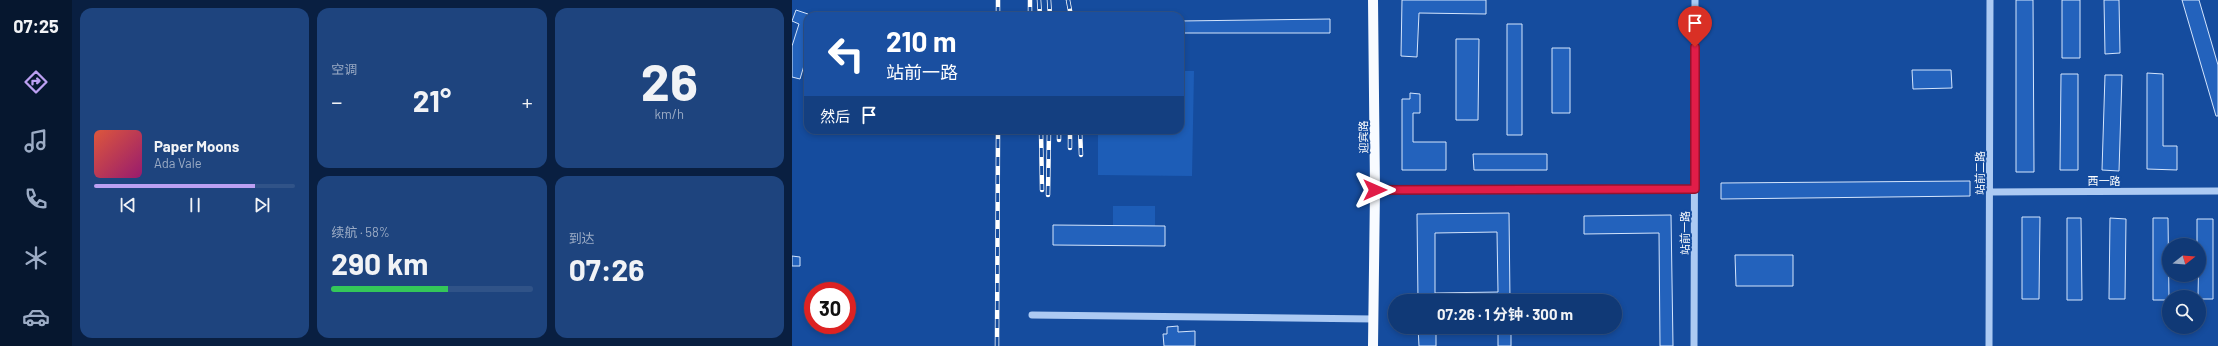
<!DOCTYPE html>
<html lang="zh">
<meta charset="utf-8">
<style>
body{margin:0;font-family:Barlow,"Noto Sans SC",sans-serif;background:#1e447e;color:#f1f3f6;height:100vh;display:flex;flex-direction:column;font-size:15px;white-space:nowrap}
*{box-sizing:border-box;margin:0}
p{font-size:13px;color:#9cacc5}
.icon{flex:none;width:22px;height:22px;fill:none;stroke:currentColor;stroke-width:2;stroke-linecap:round;stroke-linejoin:round}
.map{position:relative;flex:1;overflow:hidden}
.details{display:flex;flex-direction:column;gap:8px;padding:8px;background:#091f41;width:720px}
.details>*{flex:none}
.top-card{position:absolute;left:12px;top:12px;width:380px;height:122px;border-radius:12px;box-shadow:0 2px 6px #0003,0 0 0 1px #305388;background:#1a4fa0;color:#fff;overflow:hidden}
.needle{width:26px;rotate:73deg}
.controls{position:absolute;left:1370px;top:238px;display:grid;gap:8px}
.controls a{display:grid;place-items:center;width:44px;height:44px;border-radius:50%;background:#103976;box-shadow:0 2px 6px #0003,0 0 0 1px #305388;font-size:20px}
.speed{position:absolute;left:12px;top:282px;display:flex;gap:8px;font-size:20px;font-weight:700;text-align:center}
.speed>*{display:grid;place-content:center;width:52px;height:52px;border-radius:50%;background:#103976;box-shadow:0 2px 6px #0003,0 0 0 1px #305388;line-height:1}
.speed .limit{border:6px solid #d22;background:#fff;color:#111}
.pin{position:absolute;display:grid;place-items:center;width:34px;height:34px;color:#fff;margin:-41px -17px;border-radius:50% 50% 50% 0;rotate:-45deg;box-shadow:0 0 4px #0007}
.pin .icon{rotate:45deg}
.me{position:absolute;width:44px;margin:-22px;rotate:90deg;stroke-linejoin:round;filter:drop-shadow(0 0 3px #0008)}
.turn{display:flex;align-items:center;gap:14px;height:84px;padding:0 16px;font-size:18px}
.turn .icon{width:52px;height:52px;stroke-width:2.5}
.turn b{display:block;font-size:28px;line-height:34px}
.then{display:flex;align-items:center;height:38px;padding:0 16px;background:#0003;gap:8px;font-size:15px}
.big{font-size:30px;font-weight:700;line-height:1.1}
.details .tile{flex:1;display:flex;flex-direction:column;justify-content:center;gap:6px;min-width:0;padding:0 14px;border-radius:12px;background:#1e447e}
.details .dial{align-items:center;gap:0}
.dial b{font-size:52px;line-height:1}
.song{display:flex;align-items:center;gap:12px}
.cover{width:48px;height:48px;border-radius:6px;background:linear-gradient(135deg,hsl(10 70% 55%),hsl(320 70% 35%))}
.played{height:4px;border-radius:2px;background:linear-gradient(90deg,#bca0f2 80%,#305388 80%)}
.keys{display:flex;justify-content:space-around;direction:ltr}
.heat{display:flex;justify-content:space-between;align-items:center;font-size:22px;direction:ltr}
.charge{height:6px;border-radius:3px;background:linear-gradient(90deg,#34c759 58%,#305388 0)}
.details .tiles{flex:1;display:grid;gap:8px;grid-template-columns:repeat(3,1fr)}
.tile:first-child{grid-row:span 2}
.trip{position:absolute;left:596px;top:294px;width:234px;height:40px;border-radius:20px;background:#103976;box-shadow:0 2px 6px #0003,0 0 0 1px #305388;font-weight:700;line-height:40px;text-align:center}
main{display:flex;flex:1;min-height:0}
.tab-bar{display:flex;flex-direction:column;width:72px;justify-content:space-around;align-items:center;background:#06172f;color:#9cacc5}
.tab-bar .icon{width:28px;height:28px}
.tab-bar .active{color:#bca0f2}
.tab-bar b{font-size:18px;color:#f1f3f6}
.map>svg:first-child{display:block}
.green{fill:#1d5db7}
.building{fill:#2362bc;stroke:#d4e5fd;fill-rule:evenodd}
.lines{fill:none;stroke-linecap:round;stroke-linejoin:round}
.minor{stroke:#accaf3;stroke-width:7}
.major{stroke:#f8fbff;stroke-width:10}
.rail-casing{stroke:#fff;stroke-width:4.5}
.rail{stroke:#154c9e;stroke-width:3;stroke-dasharray:9;stroke-linecap:butt}
.route-casing{stroke:#92132f;stroke-width:10}
.route{stroke:#e11d48;stroke-width:7}
.labels{text-anchor:middle;dominant-baseline:central;stroke-width:4;stroke-linejoin:round;paint-order:stroke}
.street-label{font-size:11px;fill:#fff;stroke:#154c9e}
</style>
<main>
<nav class="tab-bar">
<b>07:25</b>
<svg class="icon active" aria-label="directions" viewBox="0 0 24 24"><path d="M12 3l9 9-9 9-9-9zM9 14v-3h6M13 9l2 2-2 2"/></svg>
<svg class="icon" aria-label="music" viewBox="0 0 24 24"><path d="M9 18V5l10-2v13"/><circle cx="6" cy="18" r="3"/><circle cx="16" cy="16" r="3"/></svg>
<svg class="icon" aria-label="phone" viewBox="0 0 24 24"><path d="M5 4h4l2 5-3 2q2 4 5 5l2-3 5 2v4C11 20 4 13 5 4z"/></svg>
<svg class="icon" aria-label="climate" viewBox="0 0 24 24"><path d="M12 3v18M4 7l16 10M4 17L20 7"/></svg>
<svg class="icon" aria-label="car" viewBox="0 0 24 24"><path d="M5 17H2v-5l4-1 3-4h7l3 4 3 1v5h-3M9 17h6M6 11h13"/><circle cx="7" cy="17" r="2"/><circle cx="17" cy="17" r="2"/></svg>
</nav>
<section class="details">
<div class="tiles">
<div class="tile">
<div class="song"><i class="cover"></i><div><b>Paper Moons</b><p>Ada Vale</p></div></div>
<div class="played"></div>
<div class="keys"><svg class="icon" aria-label="previous" viewBox="0 0 24 24"><path d="M18 5L8 12l10 7zM5 5v14"/></svg><svg class="icon" aria-label="pause" viewBox="0 0 24 24"><path d="M8 5v14M16 5v14"/></svg><svg class="icon" aria-label="next" viewBox="0 0 24 24"><path d="M6 5l10 7-10 7zM19 5v14"/></svg></div>
</div>
<div class="tile"><p>空调</p>
<div class="heat"><a>−</a><b class="big">21°</b><a>+</a></div>
</div>
<div class="tile dial"><b>26</b><p>km/h</p></div>
<div class="tile"><p>续航 · 58%</p><b class="big">290 km</b><div class="charge"></div></div>
<div class="tile"><p>到达</p><b class="big">07:26</b></div>
</div>
</section>
<div class="map">
<svg width="1426" height="346" viewBox="0 0 1426 346">
<rect width="100%" height="100%" fill="#154c9e"/>
<path class="green" d="M388 71H402L400 176 306 175V130H388Z
M321 206H363V229H321Z"/>
<path class="building" d="M610 0H694V14L627 13 625 57 609 56Z
M1224 0H1241L1242 172H1224Z
M1270 0H1288V58H1270Z
M1312 0H1327L1328 53 1313 54Z
M1390 0H1407L1426 65V116H1424Z
M4 10 16 14V52L8 79 0 77V46L7 24 0 21Z
M538 19V33H388V21Z
M715 24H730V135H715Z
M664 39H687L686 120H664Z
M760 48H778V113H760Z
M1120 70H1159L1160 88 1121 89Z
M1355 73 1371 74V146H1385V170L1355 169Z
M1269 74H1286V170H1268Z
M1313 75H1330L1327 171 1310 170Z
M618 93 628 94V113H621V142H654V170H610V99H618Z
M681 154H755V170H682Z
M1178 181V196L929 199V183Z
M717 213 718 301H626L625 214ZM705 232 706 292 643 293V233Z
M879 215 881 346H868L867 233 792 234V216Z
M1230 217H1248L1247 299H1230Z
M1275 218H1289L1290 300H1275Z
M1318 218 1334 219 1333 299H1317Z
M1361 218H1376L1377 300H1361Z
M1405 219H1421V299H1407L1406 297 1407 245H1405Z
M261 225 373 226V246L261 245Z
M943 255H1001V286H944Z
M0 256 8 257V266H0Z
M386 326V332L403 331V346H372L371 334H375V327Z
M626 327H644V346H627Z
M706 327H719V346H706Z"/>
<g class="lines">
<path class="minor" d="M583 190 903 189
M1198 192 1426 191
M240 315 582 319
M902 346 903 0
M1197 346 1198 0"/>
<path class="major" d="M581 0 583 190 581 346"/>
<g class="rail-casing">
<path id="rail" d="M247 0 248 16
M257 0 258 16
M276 0 279 16
M206 16V0
M238 16V0
M249 130 250 190
M267 130V140
M288 130 289 155
M278 148V130
M256 195 257 130
M205 346 206 130"/>
</g>
<use href="#rail" class="rail"/>
</g>
<g class="lines">
<g class="route-casing">
<path id="route" d="M583 190 903 189V47"/>
</g>
<use href="#route" class="route"/>
</g>
<g class="labels">
<g class="street-label">
<text transform="translate(571 137) rotate(-91)">迎宾路</text>
<text transform="translate(1187 173) rotate(-90)">站前二路</text>
<text x="1312" y="180">西一路</text>
<text transform="translate(892 233) rotate(-90)">站前一路</text>
</g>
</g>
</svg>
<div class="controls">
<a><svg class="needle" viewBox="-14 -14 28 28"><path d="M0-13l5 13h-10z" fill="#e53935"/><path d="M0 13l5-13h-10z" fill="#9cacc5"/></svg></a>
<a><svg class="icon" aria-label="search" viewBox="0 0 24 24"><circle cx="10" cy="10" r="6"/><path d="M15 15l6 6"/></svg></a>
</div>
<div class="speed"><div class="limit">30</div></div>
<div class="pin" style="left:903px;top:47px;background:#d93025"><svg class="icon" aria-label="arrive" viewBox="0 0 24 24"><path d="M6 21V4h12l-3 4 3 4H6"/></svg></div>
<svg class="me" style="left:583px;top:190px" viewBox="-20 -20 40 40"><path d="M0-17L14 15 0 8-14 15z" fill="#e11d48" stroke="#fff" stroke-width="4"/></svg>
<div class="trip">07:26 · 1 分钟 · 300 m</div>
<div class="top-card">
<div class="turn"><svg class="icon" aria-label="left" viewBox="0 0 24 24"><path d="M17 20v-9H6M10 6l-5 5 5 5"/></svg><div><b>210 m</b>站前一路</div></div>
<div class="then">然后<svg class="icon" aria-label="arrive" viewBox="0 0 24 24"><path d="M6 21V4h12l-3 4 3 4H6"/></svg></div>
</div>
</div>
</main>
